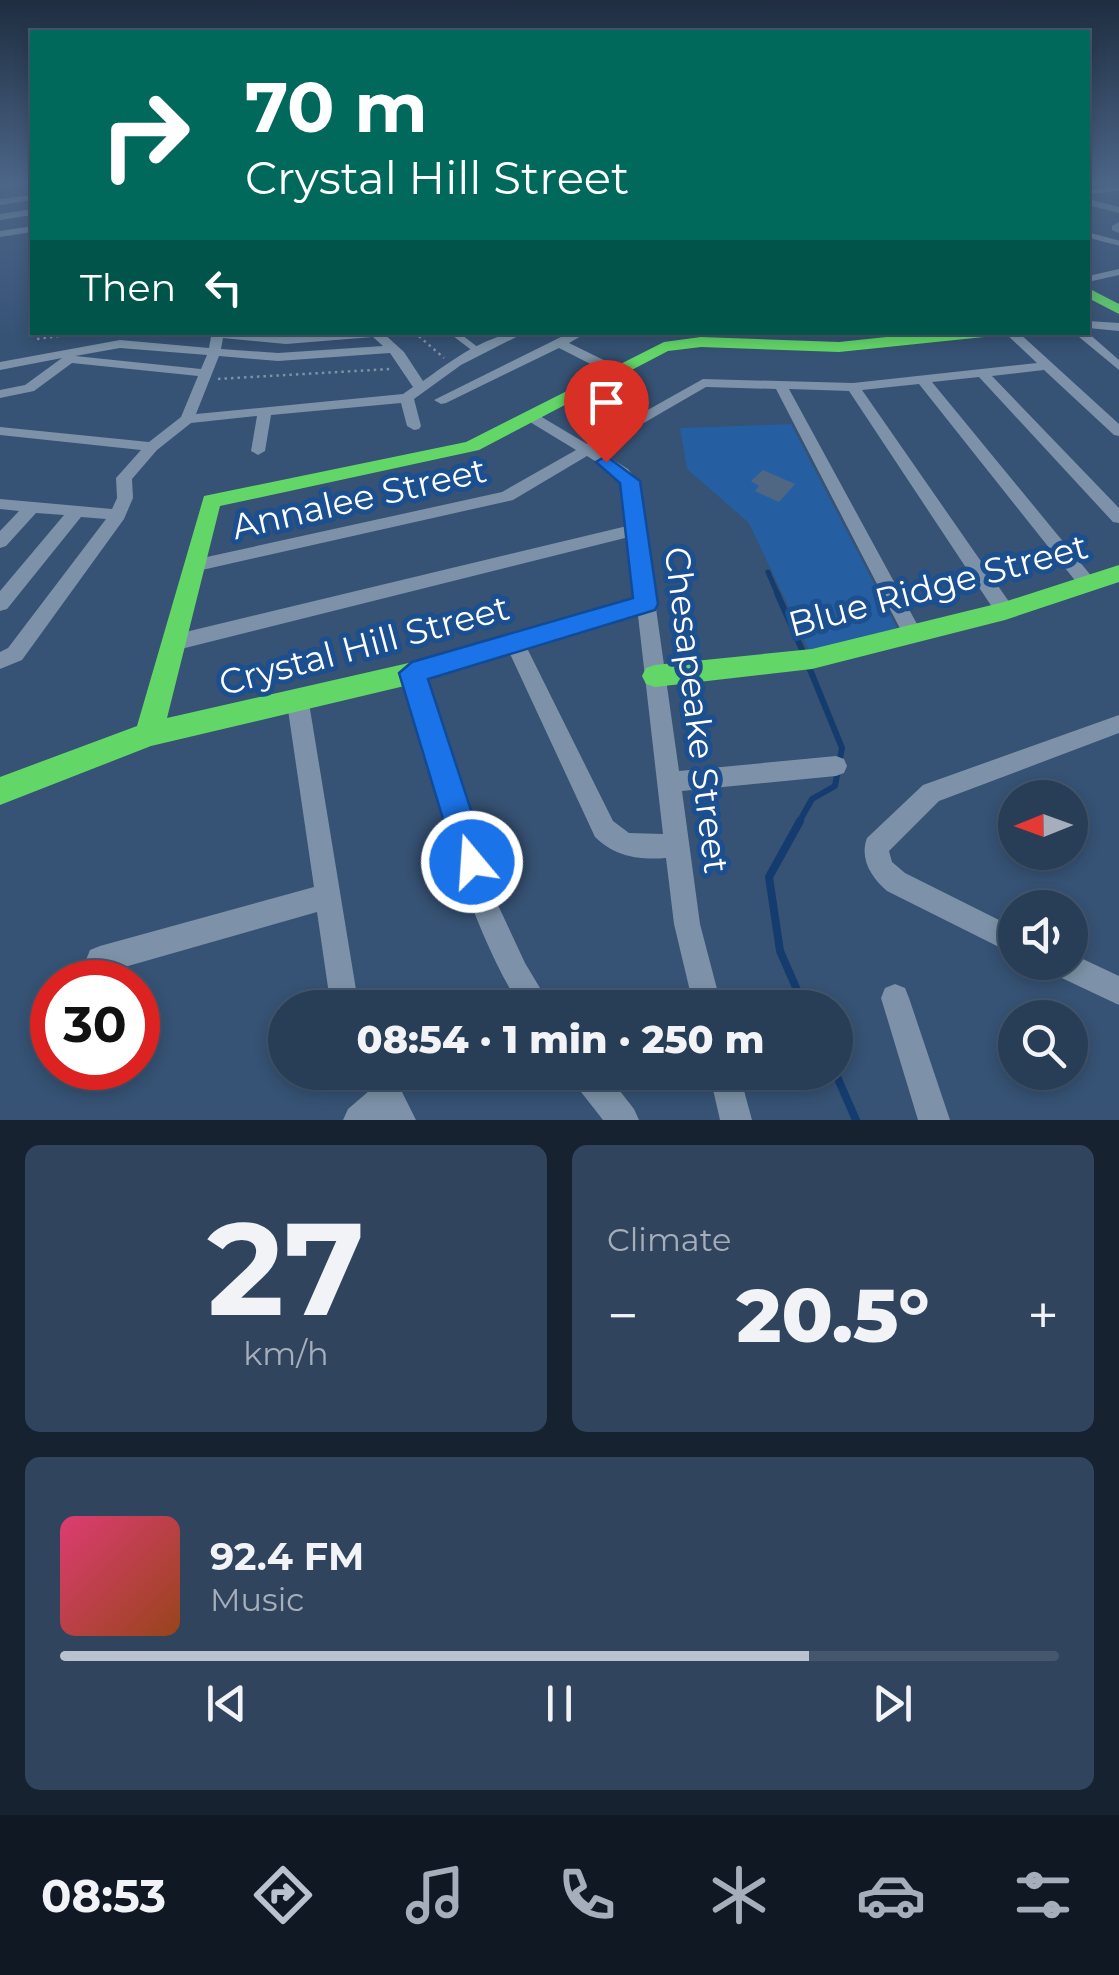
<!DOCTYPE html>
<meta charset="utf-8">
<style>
body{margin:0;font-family:Montserrat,sans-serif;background:#30455d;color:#f1f3f6;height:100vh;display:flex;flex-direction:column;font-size:38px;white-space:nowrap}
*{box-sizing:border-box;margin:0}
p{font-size:32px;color:#a5aeba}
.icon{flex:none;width:55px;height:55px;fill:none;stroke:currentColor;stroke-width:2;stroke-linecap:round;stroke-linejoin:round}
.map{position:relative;height:1120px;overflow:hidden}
.panel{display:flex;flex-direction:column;gap:25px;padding:25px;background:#162230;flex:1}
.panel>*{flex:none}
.guide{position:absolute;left:30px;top:30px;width:1060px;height:305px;border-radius:0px;box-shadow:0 5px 15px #0003,0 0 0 2px #44576d;background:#00695c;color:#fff;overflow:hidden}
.needle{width:65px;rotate:269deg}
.fabs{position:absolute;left:998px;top:780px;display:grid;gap:20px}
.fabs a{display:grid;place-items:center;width:90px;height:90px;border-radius:50%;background:#283e57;box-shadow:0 5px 15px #0003,0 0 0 2px #44576d;font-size:50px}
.speed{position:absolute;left:30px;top:960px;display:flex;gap:20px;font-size:50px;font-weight:700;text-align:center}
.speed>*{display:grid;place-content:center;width:130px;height:130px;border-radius:50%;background:#283e57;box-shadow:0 5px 15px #0003,0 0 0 2px #44576d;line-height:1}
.speed .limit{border:15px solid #d22;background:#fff;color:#111}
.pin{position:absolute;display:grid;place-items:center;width:85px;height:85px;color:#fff;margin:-102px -42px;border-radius:50% 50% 50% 0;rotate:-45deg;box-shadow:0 0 10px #0007}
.pin .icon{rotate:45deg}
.me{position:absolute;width:110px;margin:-55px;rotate:342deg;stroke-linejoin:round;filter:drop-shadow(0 0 8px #0008)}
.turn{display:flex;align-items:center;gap:35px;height:210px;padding:0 50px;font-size:45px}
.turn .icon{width:130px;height:130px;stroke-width:2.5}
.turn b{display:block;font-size:70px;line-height:85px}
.then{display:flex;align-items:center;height:95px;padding:0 50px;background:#0003;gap:20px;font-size:38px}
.big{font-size:75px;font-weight:800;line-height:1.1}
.panel .tile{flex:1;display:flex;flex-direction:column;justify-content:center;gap:15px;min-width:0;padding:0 35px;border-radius:15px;background:#30455d}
.panel .dial{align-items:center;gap:0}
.dial b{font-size:130px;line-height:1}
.song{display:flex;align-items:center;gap:30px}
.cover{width:120px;height:120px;border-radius:15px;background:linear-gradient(135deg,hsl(340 70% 55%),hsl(20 70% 35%))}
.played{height:10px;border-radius:5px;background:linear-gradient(90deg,#b9c2ce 75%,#44576d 75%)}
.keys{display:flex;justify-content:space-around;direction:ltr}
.heat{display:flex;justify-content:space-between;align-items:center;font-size:55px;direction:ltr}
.panel .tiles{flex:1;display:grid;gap:25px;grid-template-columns:1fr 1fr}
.tile:last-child{grid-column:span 2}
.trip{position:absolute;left:268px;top:990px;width:585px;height:100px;border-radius:50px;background:#283e57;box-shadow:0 5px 15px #0003,0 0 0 2px #44576d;font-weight:800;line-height:100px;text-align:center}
.tab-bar{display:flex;height:160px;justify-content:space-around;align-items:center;background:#101923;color:#a5aeba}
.tab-bar .icon{width:70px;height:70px}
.tab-bar .selected{color:#b9c2ce}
.tab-bar b{font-size:45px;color:#f1f3f6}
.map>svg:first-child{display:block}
.green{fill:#265fa1}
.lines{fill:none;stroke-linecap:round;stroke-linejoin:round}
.stream-far2{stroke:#153c6e;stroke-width:5}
.stream-far1{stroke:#153c6e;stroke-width:6}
.stream{stroke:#153c6e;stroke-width:8}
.building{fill:#506783}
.path{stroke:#7d92a8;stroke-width:2.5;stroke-dasharray:2.5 4;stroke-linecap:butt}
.lane-far1{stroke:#7d92a8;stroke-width:5}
.lane{stroke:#7d92a8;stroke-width:6}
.street{fill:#7d92a8;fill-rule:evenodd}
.fast{fill:#63d668;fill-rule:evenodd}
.route{fill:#1a73e8;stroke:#114b97;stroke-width:2.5}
.labels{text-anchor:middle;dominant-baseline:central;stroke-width:10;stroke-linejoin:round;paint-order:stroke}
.street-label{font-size:35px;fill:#fff;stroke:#1b4f8f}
</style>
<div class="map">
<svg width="1119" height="1120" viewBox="0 0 1119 1120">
<rect width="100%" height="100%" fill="#365274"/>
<path class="green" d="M791 424 897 628 810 652 749 523 687 469 680 428Z"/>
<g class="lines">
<path class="stream-far2" d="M768 572 778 595"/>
<path class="stream-far1" d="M777 593 803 652
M798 824 812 799 835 786 842 748 809 667"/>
<path class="stream" d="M800 821 769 877 780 951 805 1008
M835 1072 856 1120"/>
</g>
<path class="building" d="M763 470 795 484 779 502 755 491 759 486 751 481Z"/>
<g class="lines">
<path class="path" d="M414 332 444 358
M37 339 89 332
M218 379 390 369"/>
<path class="lane-far1" d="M1088 235 1119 243"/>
<path class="lane" d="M453 332 479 352"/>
<path class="street" d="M1119 185V191L1088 194V190Z
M32 195V200L0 205V199Z
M1088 199 1119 207V213L1088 205Z
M32 209V215L0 220V214Z
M1119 222V233L1112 230V226Z
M32 226V232L0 237V231Z
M1119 269V275L1088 282V276Z
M1088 321 1119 323V331L1088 328Z
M188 332 286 336 382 332 404 352 423 381C452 360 489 332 526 332L461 365 414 399 421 426 419 429 414 430 407 426 401 403 271 415 265 451 258 455 251 451 257 416 191 423 157 450 132 479 133 498 124 519 22 660 0 669V652L8 648 106 519 81 517 7 609 0 611V591L64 515 36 513 6 546 0 548V531L19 511 0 509V499L112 509 117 498 116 478 141 450 0 435V427L149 442 181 417 198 376 72 363 34 391 0 398V390L25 385 62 358 0 370V362L120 340 209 348 211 337ZM373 337 383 346 278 353 221 349 223 338 286 344ZM120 348 207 355 201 369 75 356ZM390 353 413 387 403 394 196 414 219 356 278 361Z
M571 332H588L569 343 622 369V375H612L559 348 446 403 441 404 434 400Z
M1004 332H1018L1119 424V436L1114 435 1044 370 992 376 1119 508V523L1113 522 979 377 932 382 1093 578 1096 583 1093 588H1081L919 384 862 390 1012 606 1014 611 1012 616H998L849 391 789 389 923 635 920 640 913 643 906 640 776 389 706 387 597 450 628 469 638 481 679 771 836 756 844 759 847 766 844 773 836 776 682 791 700 924 722 1008H694L674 924 666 858C639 860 616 857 595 837L505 643 508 638 515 635 522 638 613 821 629 833 663 834 629 537 173 651 166 648 163 643 166 638 173 635 627 526C622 478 629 482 587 456L513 500 193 572 184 566 193 560 502 492 576 450 525 419V413H535L587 444 703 379 853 383 1037 363Z
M1073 332H1087L1119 360V370Z
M413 665 420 667 423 673 491 890 525 963 552 1008H521C459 906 435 787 403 673L406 667Z
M298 694 305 697 309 703 359 1008H331L317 912 100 974 90 970 86 960 90 950 100 946 314 887 287 703 291 697Z
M1119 715V733L939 801 889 851 892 862 905 873 1015 928V955L887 891C872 878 859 859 867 838L923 785Z
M1070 953 1119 976V1005L1049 972 1046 962H1070Z
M895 984 905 988 909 998 950 1120H918L881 998 885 988Z
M361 1072H392L416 1120H343L348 1109 369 1091Z
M570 1072H605L634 1109 639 1120H603L574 1083Z
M709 1072H739L752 1120H720Z"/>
<path class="fast" d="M1088 288 1119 304V314L1088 298Z
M934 332H991L984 337 839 352 701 347 668 351 479 450 220 506 167 718 413 662 646 594 654 597 658 603 654 609 413 684 151 746 0 805V777L137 726 204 496 466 442 664 342 701 337 839 342Z
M1119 565V582L1005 620 812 669 655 687 646 684 642 676 646 668 655 665 812 649 1004 602Z"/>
</g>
<linearGradient id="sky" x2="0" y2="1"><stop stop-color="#1e2d40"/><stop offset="0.54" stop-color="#4c6688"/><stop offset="1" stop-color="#4c6688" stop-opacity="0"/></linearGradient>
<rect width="1119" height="339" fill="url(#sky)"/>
<path class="route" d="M606 456 640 481 658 604 655 610 428 679 488 862 483 873 472 878 460 873 456 862 399 673 412 662 633 598 620 483 596 462Z"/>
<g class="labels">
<g class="street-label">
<text transform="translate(359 498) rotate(-13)">Annalee Street</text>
<text transform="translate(938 585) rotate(-15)">Blue Ridge Street</text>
<text transform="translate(364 645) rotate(-15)">Crystal Hill Street</text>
<text transform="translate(697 710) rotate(83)">Chesapeake Street</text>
</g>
</g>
</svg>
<div class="fabs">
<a><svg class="needle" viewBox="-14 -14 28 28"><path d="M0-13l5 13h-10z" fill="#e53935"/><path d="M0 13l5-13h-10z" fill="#a5aeba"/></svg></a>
<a><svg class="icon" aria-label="sound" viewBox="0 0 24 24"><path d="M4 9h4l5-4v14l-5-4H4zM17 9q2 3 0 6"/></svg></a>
<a><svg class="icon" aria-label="search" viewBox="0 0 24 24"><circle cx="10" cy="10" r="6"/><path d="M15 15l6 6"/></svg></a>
</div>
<div class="speed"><div class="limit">30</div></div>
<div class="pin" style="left:606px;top:462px;background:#d93025"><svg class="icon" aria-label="arrive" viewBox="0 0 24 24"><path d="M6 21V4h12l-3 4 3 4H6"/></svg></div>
<svg class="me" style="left:472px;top:862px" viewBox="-20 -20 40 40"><circle r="17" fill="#1a73e8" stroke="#fff" stroke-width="3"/><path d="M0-11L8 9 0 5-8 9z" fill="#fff"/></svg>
<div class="trip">08:54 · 1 min · 250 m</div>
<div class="guide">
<div class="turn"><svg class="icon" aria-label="right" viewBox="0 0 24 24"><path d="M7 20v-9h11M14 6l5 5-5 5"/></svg><div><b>70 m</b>Crystal Hill Street</div></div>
<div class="then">Then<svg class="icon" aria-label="left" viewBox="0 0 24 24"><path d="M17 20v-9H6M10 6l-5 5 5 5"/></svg></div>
</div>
</div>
<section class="panel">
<div class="tiles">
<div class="tile dial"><b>27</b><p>km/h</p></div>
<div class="tile"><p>Climate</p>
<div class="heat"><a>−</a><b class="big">20.5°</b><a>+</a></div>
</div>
<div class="tile">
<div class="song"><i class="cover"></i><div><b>92.4 FM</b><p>Music</p></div></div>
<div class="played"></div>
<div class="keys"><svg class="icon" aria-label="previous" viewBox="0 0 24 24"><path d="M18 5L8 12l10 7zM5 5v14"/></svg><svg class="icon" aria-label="pause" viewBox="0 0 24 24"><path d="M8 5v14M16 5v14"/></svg><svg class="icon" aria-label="next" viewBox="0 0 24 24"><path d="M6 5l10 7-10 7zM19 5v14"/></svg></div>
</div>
</div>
</section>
<nav class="tab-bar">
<b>08:53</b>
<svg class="icon selected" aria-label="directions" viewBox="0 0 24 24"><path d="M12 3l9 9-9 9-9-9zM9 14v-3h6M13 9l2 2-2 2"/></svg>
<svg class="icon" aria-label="music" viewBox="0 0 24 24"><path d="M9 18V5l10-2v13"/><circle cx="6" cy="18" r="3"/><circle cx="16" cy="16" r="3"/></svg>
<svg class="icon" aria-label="phone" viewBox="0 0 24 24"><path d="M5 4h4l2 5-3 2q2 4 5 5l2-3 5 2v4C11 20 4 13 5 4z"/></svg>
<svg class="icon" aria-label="climate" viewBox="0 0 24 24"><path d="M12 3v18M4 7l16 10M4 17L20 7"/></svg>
<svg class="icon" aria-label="car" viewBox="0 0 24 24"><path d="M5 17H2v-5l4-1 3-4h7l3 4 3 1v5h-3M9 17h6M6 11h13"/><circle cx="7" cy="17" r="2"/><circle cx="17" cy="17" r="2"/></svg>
<svg class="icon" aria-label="filters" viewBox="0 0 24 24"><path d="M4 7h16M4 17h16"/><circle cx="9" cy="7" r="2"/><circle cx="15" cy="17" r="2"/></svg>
</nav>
